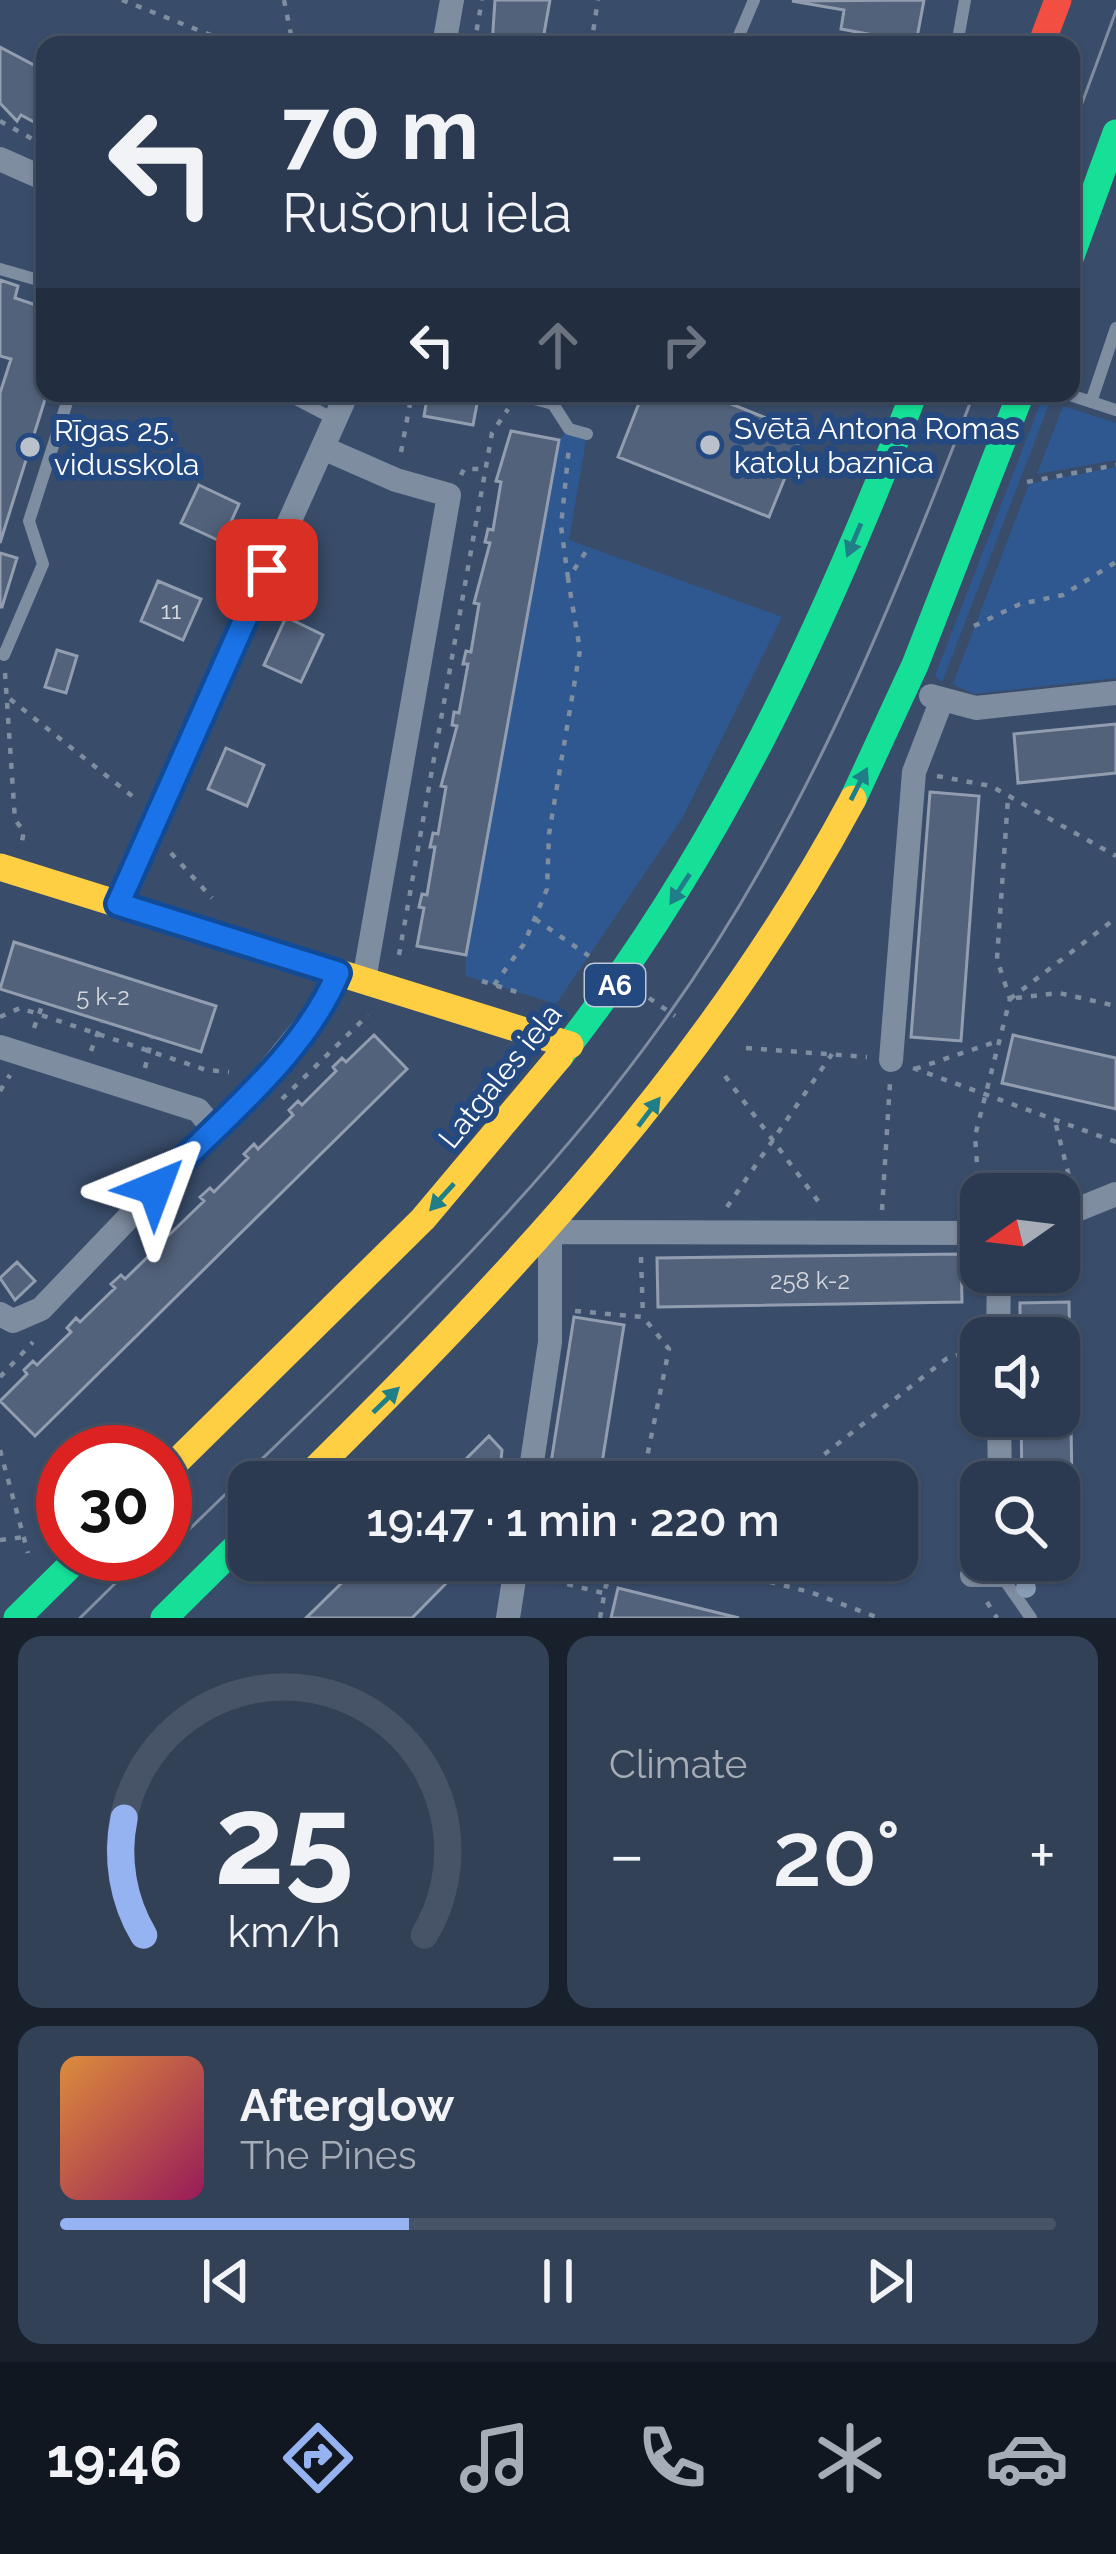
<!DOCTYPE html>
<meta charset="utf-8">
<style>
body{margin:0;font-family:Raleway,sans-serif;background:#334157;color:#f1f3f6;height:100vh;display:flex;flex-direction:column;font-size:45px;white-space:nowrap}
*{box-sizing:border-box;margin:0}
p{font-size:39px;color:#a6adb7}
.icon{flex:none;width:66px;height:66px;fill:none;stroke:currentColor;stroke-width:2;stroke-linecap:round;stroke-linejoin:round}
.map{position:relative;height:1618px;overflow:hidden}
.details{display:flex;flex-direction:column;gap:18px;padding:18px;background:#18202c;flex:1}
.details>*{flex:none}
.top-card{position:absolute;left:36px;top:36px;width:1044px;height:366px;border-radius:24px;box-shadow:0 3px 9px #0004,0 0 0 3px #475467;background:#2b3a50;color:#f1f3f6;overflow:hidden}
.needle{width:78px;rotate:256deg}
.tools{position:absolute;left:960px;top:1173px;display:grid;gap:24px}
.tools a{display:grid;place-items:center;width:120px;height:120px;border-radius:24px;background:#2b3a50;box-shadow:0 3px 9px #0004,0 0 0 3px #475467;font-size:60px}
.speed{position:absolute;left:36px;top:1425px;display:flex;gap:24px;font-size:60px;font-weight:700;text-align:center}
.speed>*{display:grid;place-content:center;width:156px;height:156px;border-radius:50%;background:#2b3a50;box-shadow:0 3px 9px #0004,0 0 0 3px #475467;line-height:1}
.speed .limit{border:18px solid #d22;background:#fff;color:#111}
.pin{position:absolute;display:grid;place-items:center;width:102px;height:102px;color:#fff;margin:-51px;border-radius:24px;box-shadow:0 6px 18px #0006}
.me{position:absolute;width:132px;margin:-66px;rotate:44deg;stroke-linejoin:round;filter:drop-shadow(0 0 9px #0008)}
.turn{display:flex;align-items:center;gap:42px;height:252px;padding:0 48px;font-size:54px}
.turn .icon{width:156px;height:156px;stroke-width:2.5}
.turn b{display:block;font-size:84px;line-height:102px}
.lanes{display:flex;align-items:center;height:114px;padding:0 48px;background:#0003;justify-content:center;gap:60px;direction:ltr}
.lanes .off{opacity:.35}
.big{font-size:90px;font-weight:600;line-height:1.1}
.details .widget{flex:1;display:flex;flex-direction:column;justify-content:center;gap:18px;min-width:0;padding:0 42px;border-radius:24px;background:#334157}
.details .dial{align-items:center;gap:0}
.dial svg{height:312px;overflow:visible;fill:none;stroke:#475467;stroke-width:7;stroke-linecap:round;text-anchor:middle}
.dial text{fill:#f1f3f6;stroke:none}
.song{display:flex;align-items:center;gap:36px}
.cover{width:144px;height:144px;border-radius:18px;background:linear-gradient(135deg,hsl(30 70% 55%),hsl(330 70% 35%))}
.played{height:12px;border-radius:6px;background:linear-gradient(90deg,#95b2f1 35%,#475467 35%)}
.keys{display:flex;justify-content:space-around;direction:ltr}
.heat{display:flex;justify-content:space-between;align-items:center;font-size:66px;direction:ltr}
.details .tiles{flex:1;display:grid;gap:18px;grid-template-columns:1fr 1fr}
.widget:last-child{grid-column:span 2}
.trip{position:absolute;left:228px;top:1461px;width:690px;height:120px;border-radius:24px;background:#2b3a50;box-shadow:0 3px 9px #0004,0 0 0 3px #475467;font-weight:600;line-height:120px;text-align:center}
.menu{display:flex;height:192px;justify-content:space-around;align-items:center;background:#111720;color:#a6adb7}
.menu .icon{width:84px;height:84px}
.menu .current{color:#95b2f1}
.menu b{font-size:54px;color:#f1f3f6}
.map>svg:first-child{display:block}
.green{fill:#2f5891}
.building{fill:#52627b;stroke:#929eb0;stroke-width:3}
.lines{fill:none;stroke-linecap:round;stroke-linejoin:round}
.path{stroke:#7f8da1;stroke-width:4.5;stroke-dasharray:6 9;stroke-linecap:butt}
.lane{stroke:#7f8da1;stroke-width:12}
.street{stroke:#7f8da1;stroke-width:24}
.fast{stroke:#16e098;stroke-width:27}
.slow{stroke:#ffcf43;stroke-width:27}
.jam{stroke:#f24e42;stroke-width:27}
.tram{stroke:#808da1;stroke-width:3}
.tree{fill:#8a9db7}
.oneway{fill:#1f7e88}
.route-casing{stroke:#114b97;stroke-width:30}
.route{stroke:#1a73e8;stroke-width:21}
.poi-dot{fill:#bac1cb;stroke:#244980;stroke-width:4.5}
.labels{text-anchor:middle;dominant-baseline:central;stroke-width:12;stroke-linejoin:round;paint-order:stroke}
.number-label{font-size:24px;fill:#d4d8de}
.shield{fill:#244980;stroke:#bdc8d9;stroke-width:3}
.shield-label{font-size:27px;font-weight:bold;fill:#fff}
.poi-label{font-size:30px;fill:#fff;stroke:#244980;text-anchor:start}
.street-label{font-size:30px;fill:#fff;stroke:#244980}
</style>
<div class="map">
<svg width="1116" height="1618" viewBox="0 0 1116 1618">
<rect width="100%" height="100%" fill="#394d6b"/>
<path class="green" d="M1042 399H1051L942 682 935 676Z
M1063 406 1116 423V460L1037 474Z
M569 429 587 434 569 540 782 617 683 817 556 1004 466 976V955L559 440Z
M1116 467V678L973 694 953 684 1029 484Z"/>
<path class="building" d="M495 0H550L542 45H492Z
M924 0 916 43 841 29 844 10 792 1Z
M0 47 45 71V128L21 115 17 121 0 103Z
M0 280 18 286 15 298 45 308 47 393 0 543V393L11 359 0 356Z
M428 393H479L473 425 424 416Z
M643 393H704L803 433 769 517 618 457Z
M511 431 559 440 466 955 417 946 424 908 419 907 422 894 427 895 435 847H430L433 833 438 834 446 787 441 786 457 726 452 725 454 712 459 713 468 664H463L466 651 471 652 479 604 474 603 490 543 485 542 488 529 493 530 501 482 496 481Z
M199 485 239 504 222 542 181 523Z
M0 553 17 558 2 607H0Z
M158 581 201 599 183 640 141 621Z
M286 617 323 635 301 682 264 665Z
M57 650 77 656 66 693 45 687Z
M1116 724V773L1018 783 1014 734Z
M226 748 264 765 247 806 208 789Z
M930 792 979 796 961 1041 911 1037Z
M14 942 216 1006 201 1052 0 989Z
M374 1035 407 1069 35 1436 0 1401 27 1374 24 1370 33 1361 37 1365 71 1332 67 1328 76 1318 80 1322 115 1288 111 1284 121 1275 125 1279 160 1245 156 1241 165 1231 169 1235 204 1201 200 1197 210 1188 214 1192 248 1158 244 1154 254 1144 258 1149 293 1115 289 1110 298 1101 302 1105 336 1071 333 1067 342 1058 346 1062Z
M1013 1035 1116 1058V1109L1002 1083Z
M961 1254 962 1302 658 1307 657 1258Z
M17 1262 35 1281 15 1300 0 1278Z
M1069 1302 1073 1547H1059V1482H1022L1021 1416H1059V1338H1020V1303Z
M574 1317 624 1325 599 1482H548Z
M489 1436 502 1450 499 1482H443Z
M365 1560H469L412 1618H306Z
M618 1588 739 1618H611Z"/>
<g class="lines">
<path class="path" d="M122 0 236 45
M284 0 293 45
M474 45 482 0
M591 45 598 0
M0 121 45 146
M401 452 412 393
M461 475 464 469H485
M1027 482 1116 465
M568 578 561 526 569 447
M974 626 1020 604 1063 595 1116 562
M5 673 15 820 24 831 22 841
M10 699 137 800
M937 776 991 786 1116 856
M171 853 212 898
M535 919 589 956
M399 955 492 433 508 409
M482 981 517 992
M494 985 524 944 547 889 549 834 580 650 568 579 589 547
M649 998 675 1016
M1016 998 1059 993 1116 1006
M1010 999 1116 918
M0 1017 20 1008 206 1070 229 1072
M34 1028 43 1003
M746 1048 867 1057
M91 1051 102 1021
M145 1068 152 1037
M913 1068 1116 1142
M915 1069 995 1042
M725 1076 821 1205
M0 1091 10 1075
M282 1099 368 1015
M1056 1125 1071 1184
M727 1207 832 1054
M980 1207 975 1136 1010 999 997 959 1008 798
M882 1210 890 1083
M641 1257 643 1317
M575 1311 643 1317 669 1349 642 1482
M0 1377 33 1342
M0 1450 28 1553
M789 1482 946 1359 973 1350
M0 1540 24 1537
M682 1560 810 1592 879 1618
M538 1577 603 1593
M622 1580 626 1560
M987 1602 997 1618
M600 1618 606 1585 661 1560"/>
<path class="lane" d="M735 45 754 0
M957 45 965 0
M0 269 45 282
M284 393 334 419
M1064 393 1116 410
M516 394 553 404 569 429 587 434
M1091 402 1116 328
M4 655 43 564 29 521 70 393
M1001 1575 1031 1618"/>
<path class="street" d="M444 45 452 0
M0 159 45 179
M323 448 396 480 449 495 364 980
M931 696 976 708 1116 693
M118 904 347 393
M0 1047 198 1110 213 1128
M891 1060 914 772 941 702
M1059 1217 1116 1194
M0 1314 13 1321 41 1309 265 1075 326 1000 338 973
M998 1338 999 1272
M999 1416 1000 1482
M529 1482 550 1342V1232L981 1233
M972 1575H1001V1560
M508 1618 517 1560"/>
<path class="fast" d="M1071 256 1116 133
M853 799 915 665 1021 393
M560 1056C717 858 824 627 914 393
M17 1618 82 1554
M164 1618 249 1534"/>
<path class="slow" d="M0 867 570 1045
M165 1473 423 1219 560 1056
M302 1482C512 1275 713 1061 853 799"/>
<path class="jam" d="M1041 45 1058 0"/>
<path class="tram" d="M1071 133 1116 11
M165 1553C337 1384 520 1222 661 1025 800 833 890 613 974 393
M80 1618 145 1554"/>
</g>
<circle class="tree" cx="1026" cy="1588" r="10"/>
<defs><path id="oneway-solid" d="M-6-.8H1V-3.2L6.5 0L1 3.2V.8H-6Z" transform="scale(3)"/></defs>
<g class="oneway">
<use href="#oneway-solid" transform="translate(854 540) rotate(113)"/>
<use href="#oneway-solid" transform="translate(859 784) rotate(-63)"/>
<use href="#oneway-solid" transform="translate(680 889) rotate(123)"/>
<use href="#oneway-solid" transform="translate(649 1112) rotate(-53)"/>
<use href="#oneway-solid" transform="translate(442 1197) rotate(132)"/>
<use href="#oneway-solid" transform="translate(386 1400) rotate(-44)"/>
</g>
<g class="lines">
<g class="route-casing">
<path id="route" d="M155 1188C217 1123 303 1057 338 973L118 904 267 570"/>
</g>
<use href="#route" class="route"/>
</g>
<g class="poi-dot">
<circle cx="710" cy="445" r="12"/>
<circle cx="30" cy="447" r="12"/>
</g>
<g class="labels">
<g class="number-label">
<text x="171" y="610">11</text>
<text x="103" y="996">5 k-2</text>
<text x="810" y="1280">258 k-2</text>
</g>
<rect class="shield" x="585" y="964" width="60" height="42" rx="9"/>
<g class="shield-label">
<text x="615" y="985">A6</text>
</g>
<g class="poi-label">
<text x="734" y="428">Svētā Antona Romas<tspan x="734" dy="34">katoļu baznīca</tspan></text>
<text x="54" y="430">Rīgas 25.<tspan x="54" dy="34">vidusskola</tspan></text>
</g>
<g class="street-label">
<text transform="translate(500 1076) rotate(-51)">Latgales iela</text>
</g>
</g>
</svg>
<div class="tools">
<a><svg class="needle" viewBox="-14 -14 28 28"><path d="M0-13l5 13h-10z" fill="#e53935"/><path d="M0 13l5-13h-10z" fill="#a6adb7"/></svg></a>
<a><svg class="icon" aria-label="sound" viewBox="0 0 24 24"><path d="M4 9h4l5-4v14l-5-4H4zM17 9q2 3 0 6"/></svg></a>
<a><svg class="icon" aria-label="search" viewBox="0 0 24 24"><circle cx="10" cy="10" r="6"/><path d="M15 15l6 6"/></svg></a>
</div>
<div class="speed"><div class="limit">30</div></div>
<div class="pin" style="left:267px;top:570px;background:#d93025"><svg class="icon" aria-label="arrive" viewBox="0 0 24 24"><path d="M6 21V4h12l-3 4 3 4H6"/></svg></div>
<svg class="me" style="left:155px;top:1188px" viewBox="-20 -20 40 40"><path d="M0-17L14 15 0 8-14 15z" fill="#1a73e8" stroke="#fff" stroke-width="4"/></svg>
<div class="trip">19:47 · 1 min · 220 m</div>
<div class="top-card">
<div class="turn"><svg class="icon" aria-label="left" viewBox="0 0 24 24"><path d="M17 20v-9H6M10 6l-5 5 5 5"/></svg><div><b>70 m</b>Rušonu iela</div></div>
<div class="lanes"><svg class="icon" aria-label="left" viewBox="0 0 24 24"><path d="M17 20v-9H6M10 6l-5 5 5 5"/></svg><svg class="icon off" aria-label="ahead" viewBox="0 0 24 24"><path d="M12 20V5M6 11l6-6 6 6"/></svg><svg class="icon off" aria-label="right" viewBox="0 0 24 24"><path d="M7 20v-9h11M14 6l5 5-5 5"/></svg></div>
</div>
</div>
<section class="details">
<div class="tiles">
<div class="widget dial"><svg viewBox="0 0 100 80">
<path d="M14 69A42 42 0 1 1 86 69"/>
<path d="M14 69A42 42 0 0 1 9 39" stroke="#95b2f1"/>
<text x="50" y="56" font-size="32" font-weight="700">25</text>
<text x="50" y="72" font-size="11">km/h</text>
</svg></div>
<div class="widget"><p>Climate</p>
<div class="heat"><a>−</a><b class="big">20°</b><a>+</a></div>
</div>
<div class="widget">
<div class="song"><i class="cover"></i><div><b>Afterglow</b><p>The Pines</p></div></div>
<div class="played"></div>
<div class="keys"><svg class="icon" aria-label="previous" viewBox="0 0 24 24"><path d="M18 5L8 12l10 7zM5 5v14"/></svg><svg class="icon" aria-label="pause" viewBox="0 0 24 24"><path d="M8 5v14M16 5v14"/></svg><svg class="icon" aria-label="next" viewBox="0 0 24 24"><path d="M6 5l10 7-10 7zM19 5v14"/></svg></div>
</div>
</div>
</section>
<nav class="menu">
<b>19:46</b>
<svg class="icon current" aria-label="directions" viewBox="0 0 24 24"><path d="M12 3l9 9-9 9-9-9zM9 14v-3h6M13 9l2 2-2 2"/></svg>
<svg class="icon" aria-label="music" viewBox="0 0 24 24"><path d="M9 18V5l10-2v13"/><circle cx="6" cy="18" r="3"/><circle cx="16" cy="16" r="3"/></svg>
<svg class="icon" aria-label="phone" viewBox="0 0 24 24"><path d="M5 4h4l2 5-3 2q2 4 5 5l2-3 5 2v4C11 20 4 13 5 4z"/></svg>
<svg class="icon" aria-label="climate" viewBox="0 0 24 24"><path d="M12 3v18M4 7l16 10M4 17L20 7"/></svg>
<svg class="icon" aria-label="car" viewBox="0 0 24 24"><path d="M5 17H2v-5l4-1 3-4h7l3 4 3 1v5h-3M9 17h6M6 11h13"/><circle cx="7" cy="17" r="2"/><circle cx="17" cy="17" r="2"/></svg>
</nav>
